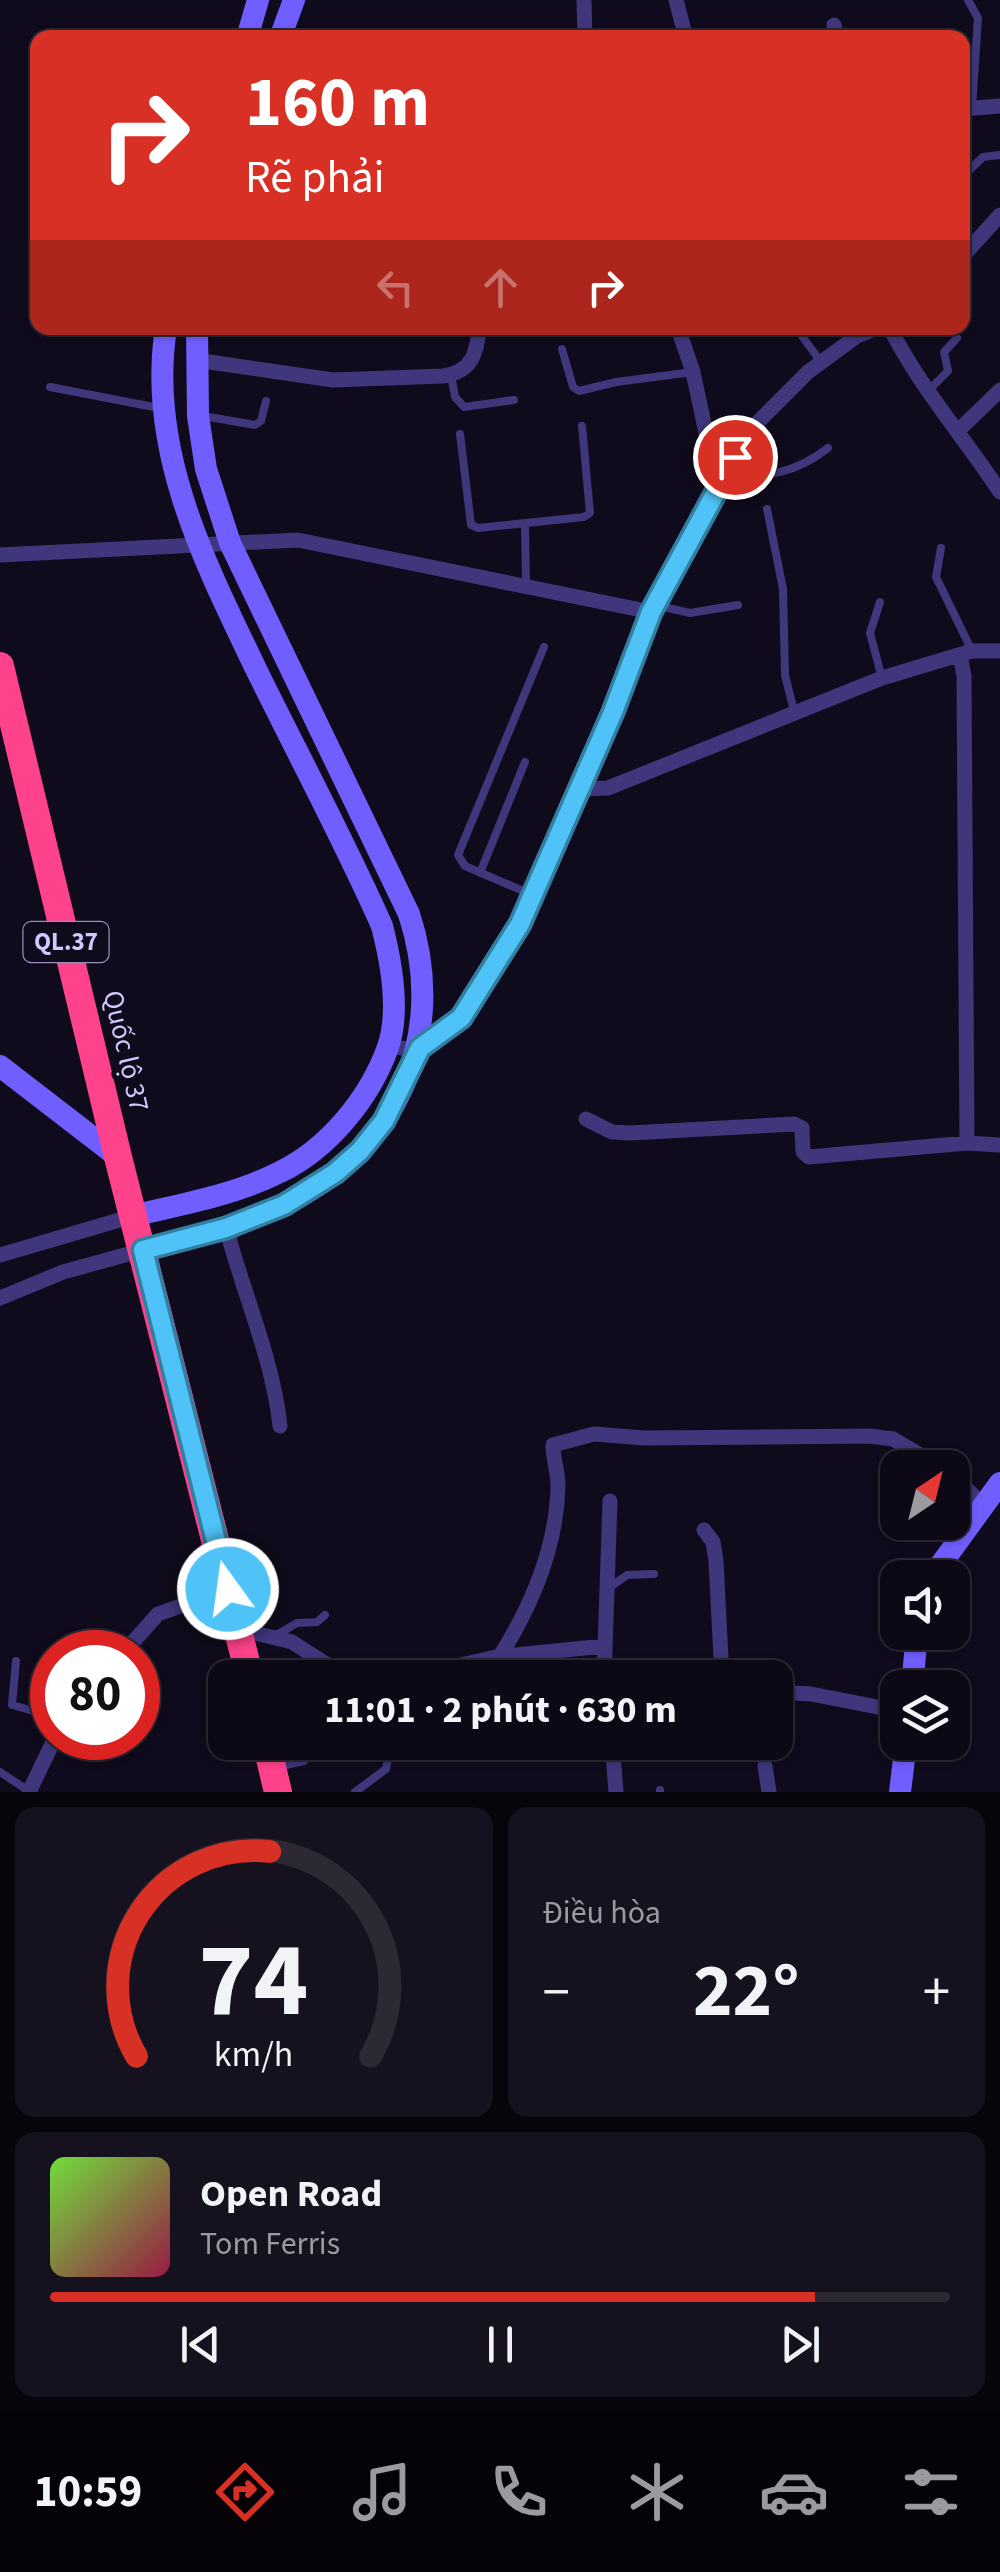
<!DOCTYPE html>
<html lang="vi">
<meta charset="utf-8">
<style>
body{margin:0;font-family:"Source Sans 3",sans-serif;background:#15111e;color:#f1f3f6;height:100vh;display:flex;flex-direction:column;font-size:38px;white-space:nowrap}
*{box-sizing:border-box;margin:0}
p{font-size:32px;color:#9a9aa0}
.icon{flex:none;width:55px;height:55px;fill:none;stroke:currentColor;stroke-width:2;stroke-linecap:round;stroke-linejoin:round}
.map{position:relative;height:1792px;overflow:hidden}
.drawer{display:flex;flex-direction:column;gap:15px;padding:15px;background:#07040c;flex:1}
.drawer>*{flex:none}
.top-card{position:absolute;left:30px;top:30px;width:940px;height:305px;border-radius:20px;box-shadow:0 2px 8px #0004,0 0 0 2px #2c2934;background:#d93025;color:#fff;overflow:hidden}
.needle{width:65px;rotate:35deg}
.controls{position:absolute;left:880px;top:1450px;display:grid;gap:20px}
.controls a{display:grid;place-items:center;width:90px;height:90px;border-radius:20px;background:#0c0815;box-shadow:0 2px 8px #0004,0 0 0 2px #2c2934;font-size:50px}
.speed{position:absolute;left:30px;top:1630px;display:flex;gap:20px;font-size:50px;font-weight:700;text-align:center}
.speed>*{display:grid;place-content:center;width:130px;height:130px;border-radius:50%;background:#0c0815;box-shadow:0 2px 8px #0004,0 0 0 2px #2c2934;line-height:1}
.speed .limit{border:15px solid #d22;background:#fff;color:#111}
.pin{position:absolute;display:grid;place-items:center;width:85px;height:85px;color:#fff;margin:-42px;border:5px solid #fff;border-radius:50%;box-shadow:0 2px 10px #0007}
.me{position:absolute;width:110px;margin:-55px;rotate:346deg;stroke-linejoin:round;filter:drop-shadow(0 0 8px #0008)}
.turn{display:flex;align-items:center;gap:35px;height:210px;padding:0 50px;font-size:45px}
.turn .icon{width:130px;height:130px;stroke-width:2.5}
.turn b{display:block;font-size:70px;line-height:85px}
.lanes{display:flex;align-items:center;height:95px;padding:0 50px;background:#0003;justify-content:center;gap:50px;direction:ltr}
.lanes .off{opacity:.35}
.big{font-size:75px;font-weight:700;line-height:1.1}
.drawer .tile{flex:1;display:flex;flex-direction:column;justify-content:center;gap:15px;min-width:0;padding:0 35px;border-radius:20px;background:#15111e}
.drawer .dial{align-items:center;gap:0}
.dial svg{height:260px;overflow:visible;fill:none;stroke:#2c2934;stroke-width:7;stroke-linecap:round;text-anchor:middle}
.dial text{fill:#f1f3f6;stroke:none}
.song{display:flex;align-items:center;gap:30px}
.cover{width:120px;height:120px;border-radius:15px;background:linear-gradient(135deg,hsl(100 70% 55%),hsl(340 70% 35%))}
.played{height:10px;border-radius:5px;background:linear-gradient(90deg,#d93025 85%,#2c2934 85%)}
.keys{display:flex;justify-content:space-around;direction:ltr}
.heat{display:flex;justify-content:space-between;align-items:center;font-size:55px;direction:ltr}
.drawer .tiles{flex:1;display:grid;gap:15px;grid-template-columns:1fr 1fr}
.tile:last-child{grid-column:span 2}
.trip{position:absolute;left:208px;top:1660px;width:585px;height:100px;border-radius:20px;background:#0c0815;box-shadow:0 2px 8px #0004,0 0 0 2px #2c2934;font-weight:700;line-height:100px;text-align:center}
.menu{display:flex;height:160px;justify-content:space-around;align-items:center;background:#050308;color:#9a9aa0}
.menu .icon{width:70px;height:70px}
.menu .active{color:#d93025}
.menu b{font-size:45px;color:#f1f3f6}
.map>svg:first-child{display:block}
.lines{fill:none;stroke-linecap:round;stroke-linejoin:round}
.lane{stroke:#3f367c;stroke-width:8}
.street{stroke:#3f367c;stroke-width:15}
.secondary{stroke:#705eff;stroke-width:22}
.highway{stroke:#ff428c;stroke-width:28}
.route-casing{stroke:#337fa1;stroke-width:25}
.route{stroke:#4fc3f7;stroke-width:18}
.labels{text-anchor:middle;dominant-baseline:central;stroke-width:10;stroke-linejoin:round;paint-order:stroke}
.shield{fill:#100b1c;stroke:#988fbb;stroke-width:2.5}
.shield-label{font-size:25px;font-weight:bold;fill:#d2c7ff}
.street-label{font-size:28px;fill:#d2c7ff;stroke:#100b1c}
</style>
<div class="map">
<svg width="1000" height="1792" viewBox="0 0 1000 1792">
<rect width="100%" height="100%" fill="#100b1c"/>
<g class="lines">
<path class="lane" d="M968 0 978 18 972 107
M962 177 983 157 1000 155
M796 328 821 362
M562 349 573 387 579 391 616 382 693 372
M451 375 455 397 464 407 514 400
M50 387 159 408
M929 390 948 371 944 352 957 338
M203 416 255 425 261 421 266 401
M460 434 471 525 478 528 584 517 590 513 582 426
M727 474C766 479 797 472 828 448
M767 509 783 589 785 675 794 711
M525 525 526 584
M941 548 936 577 972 651
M880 602 870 633 882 678
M655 605 690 613 738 605
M480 873 525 762
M535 896 465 866 458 855 544 647
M609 1588 627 1575 654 1574
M273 1637 297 1623 317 1622 325 1615
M16 1661 12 1705 52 1716
M276 1767 304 1761
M0 1772 29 1791
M355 1792 386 1769 391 1742
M660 1792V1790"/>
<path class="street" d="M584 0 585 38
M676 0 686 38
M834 25 837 38
M962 109 1000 106
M962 257 1000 215
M678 328 693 372 706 433 749 431
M890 328C919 386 964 437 1000 492
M196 360 333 380 443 376C472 372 477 353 479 328
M959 430 1000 390
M0 555 298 540 651 612 749 431 808 372 857 336 877 328
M960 655 964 676 967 1143
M579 789 608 788 882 678 972 651H1000
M389 1045C399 1047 409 1052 419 1048 505 1018 617 701 651 612
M586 1119 612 1132 630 1133 794 1124 802 1128 803 1152 809 1157 967 1143 1000 1145
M226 1227C243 1293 273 1359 280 1426
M0 1255 133 1216
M0 1298 63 1272 143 1250
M952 1475 983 1505
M704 1530 713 1542 716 1561 722 1678
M238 1629 292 1642 334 1669 360 1678
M124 1652 158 1614 228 1589
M500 1656C532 1605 557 1546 558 1485 558 1472 553 1459 553 1445L594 1434 645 1438 870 1436 893 1439 942 1468
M404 1678 496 1657 604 1646
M604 1678 610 1501
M775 1692 811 1694 898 1711
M612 1742 616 1792
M765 1766 769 1792
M29 1792 55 1738"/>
<path class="secondary" d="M247 38 258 0
M280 38 294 0
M0 1066 118 1157
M133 1216C182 1204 235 1195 280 1172 328 1149 370 1098 388 1047 400 1012 391 961 382 926 343 838 297 753 255 667 204 561 147 449 166 328
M143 1250C189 1237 237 1227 281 1206 397 1152 449 1036 409 914L230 543 206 469 198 416 197 328
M931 1578 1000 1483
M912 1688 917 1632
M900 1792 906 1742"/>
<path class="highway" d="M0 666 118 1157 250 1678
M266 1742 278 1792"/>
</g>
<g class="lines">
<g class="route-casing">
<path id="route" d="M228 1589 143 1250 226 1228 284 1205 335 1173 360 1151 384 1121 420 1048 461 1018 520 924 613 712 651 612 735 457"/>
</g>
<use href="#route" class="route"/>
</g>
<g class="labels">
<rect class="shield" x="23.5" y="922" width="85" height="40" rx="8"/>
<g class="shield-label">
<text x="66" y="942">QL.37</text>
</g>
<g class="street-label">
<text transform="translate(126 1051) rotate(77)">Quốc lộ 37</text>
</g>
</g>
</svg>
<div class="controls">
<a><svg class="needle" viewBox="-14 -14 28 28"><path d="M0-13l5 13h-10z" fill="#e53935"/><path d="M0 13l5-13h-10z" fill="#9a9aa0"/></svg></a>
<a><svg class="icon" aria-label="sound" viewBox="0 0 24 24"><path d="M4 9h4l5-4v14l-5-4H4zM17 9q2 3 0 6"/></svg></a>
<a><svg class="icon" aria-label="layers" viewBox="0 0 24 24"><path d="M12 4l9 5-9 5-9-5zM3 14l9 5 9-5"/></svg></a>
</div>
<div class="speed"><div class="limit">80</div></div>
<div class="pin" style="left:735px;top:457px;background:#d93025"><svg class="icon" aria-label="arrive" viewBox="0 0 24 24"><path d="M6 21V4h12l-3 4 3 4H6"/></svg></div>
<svg class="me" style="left:228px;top:1589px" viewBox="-20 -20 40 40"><circle r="17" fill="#4fc3f7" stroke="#fff" stroke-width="3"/><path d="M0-11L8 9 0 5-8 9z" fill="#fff"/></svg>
<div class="trip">11:01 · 2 phút · 630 m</div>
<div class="top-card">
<div class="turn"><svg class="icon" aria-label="right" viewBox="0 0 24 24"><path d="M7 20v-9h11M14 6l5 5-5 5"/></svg><div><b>160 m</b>Rẽ phải</div></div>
<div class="lanes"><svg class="icon off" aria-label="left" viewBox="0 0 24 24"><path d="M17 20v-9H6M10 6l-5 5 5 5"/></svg><svg class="icon off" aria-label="ahead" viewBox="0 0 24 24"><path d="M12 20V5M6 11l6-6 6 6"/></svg><svg class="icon" aria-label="right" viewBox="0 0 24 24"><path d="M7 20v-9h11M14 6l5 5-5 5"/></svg></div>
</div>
</div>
<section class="drawer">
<div class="tiles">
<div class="tile dial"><svg viewBox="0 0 100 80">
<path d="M14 69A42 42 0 1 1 86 69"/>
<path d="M14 69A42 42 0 0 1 55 6" stroke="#d93025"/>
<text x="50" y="56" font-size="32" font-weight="700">74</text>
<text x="50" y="72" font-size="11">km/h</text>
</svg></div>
<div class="tile"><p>Điều hòa</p>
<div class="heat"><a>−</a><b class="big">22°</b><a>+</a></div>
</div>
<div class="tile">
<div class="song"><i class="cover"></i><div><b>Open Road</b><p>Tom Ferris</p></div></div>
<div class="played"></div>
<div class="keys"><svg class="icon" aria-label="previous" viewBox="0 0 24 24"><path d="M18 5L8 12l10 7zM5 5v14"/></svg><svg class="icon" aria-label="pause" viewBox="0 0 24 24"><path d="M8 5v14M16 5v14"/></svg><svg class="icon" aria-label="next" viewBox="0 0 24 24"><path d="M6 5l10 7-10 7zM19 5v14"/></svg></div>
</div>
</div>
</section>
<nav class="menu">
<b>10:59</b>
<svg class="icon active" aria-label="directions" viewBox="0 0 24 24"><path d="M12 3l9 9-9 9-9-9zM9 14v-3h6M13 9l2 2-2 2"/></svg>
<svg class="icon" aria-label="music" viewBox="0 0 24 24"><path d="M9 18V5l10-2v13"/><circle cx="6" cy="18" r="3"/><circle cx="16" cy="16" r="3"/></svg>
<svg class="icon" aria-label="phone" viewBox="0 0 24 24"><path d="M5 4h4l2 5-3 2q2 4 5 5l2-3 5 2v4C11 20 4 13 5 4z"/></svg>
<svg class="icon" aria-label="climate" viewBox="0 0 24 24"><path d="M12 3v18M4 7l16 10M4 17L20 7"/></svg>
<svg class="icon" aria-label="car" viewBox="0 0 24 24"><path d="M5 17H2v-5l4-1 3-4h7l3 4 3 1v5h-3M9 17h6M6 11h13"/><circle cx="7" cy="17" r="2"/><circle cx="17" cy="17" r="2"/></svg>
<svg class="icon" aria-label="filters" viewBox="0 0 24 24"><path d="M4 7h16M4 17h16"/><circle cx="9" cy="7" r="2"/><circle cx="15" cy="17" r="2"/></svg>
</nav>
